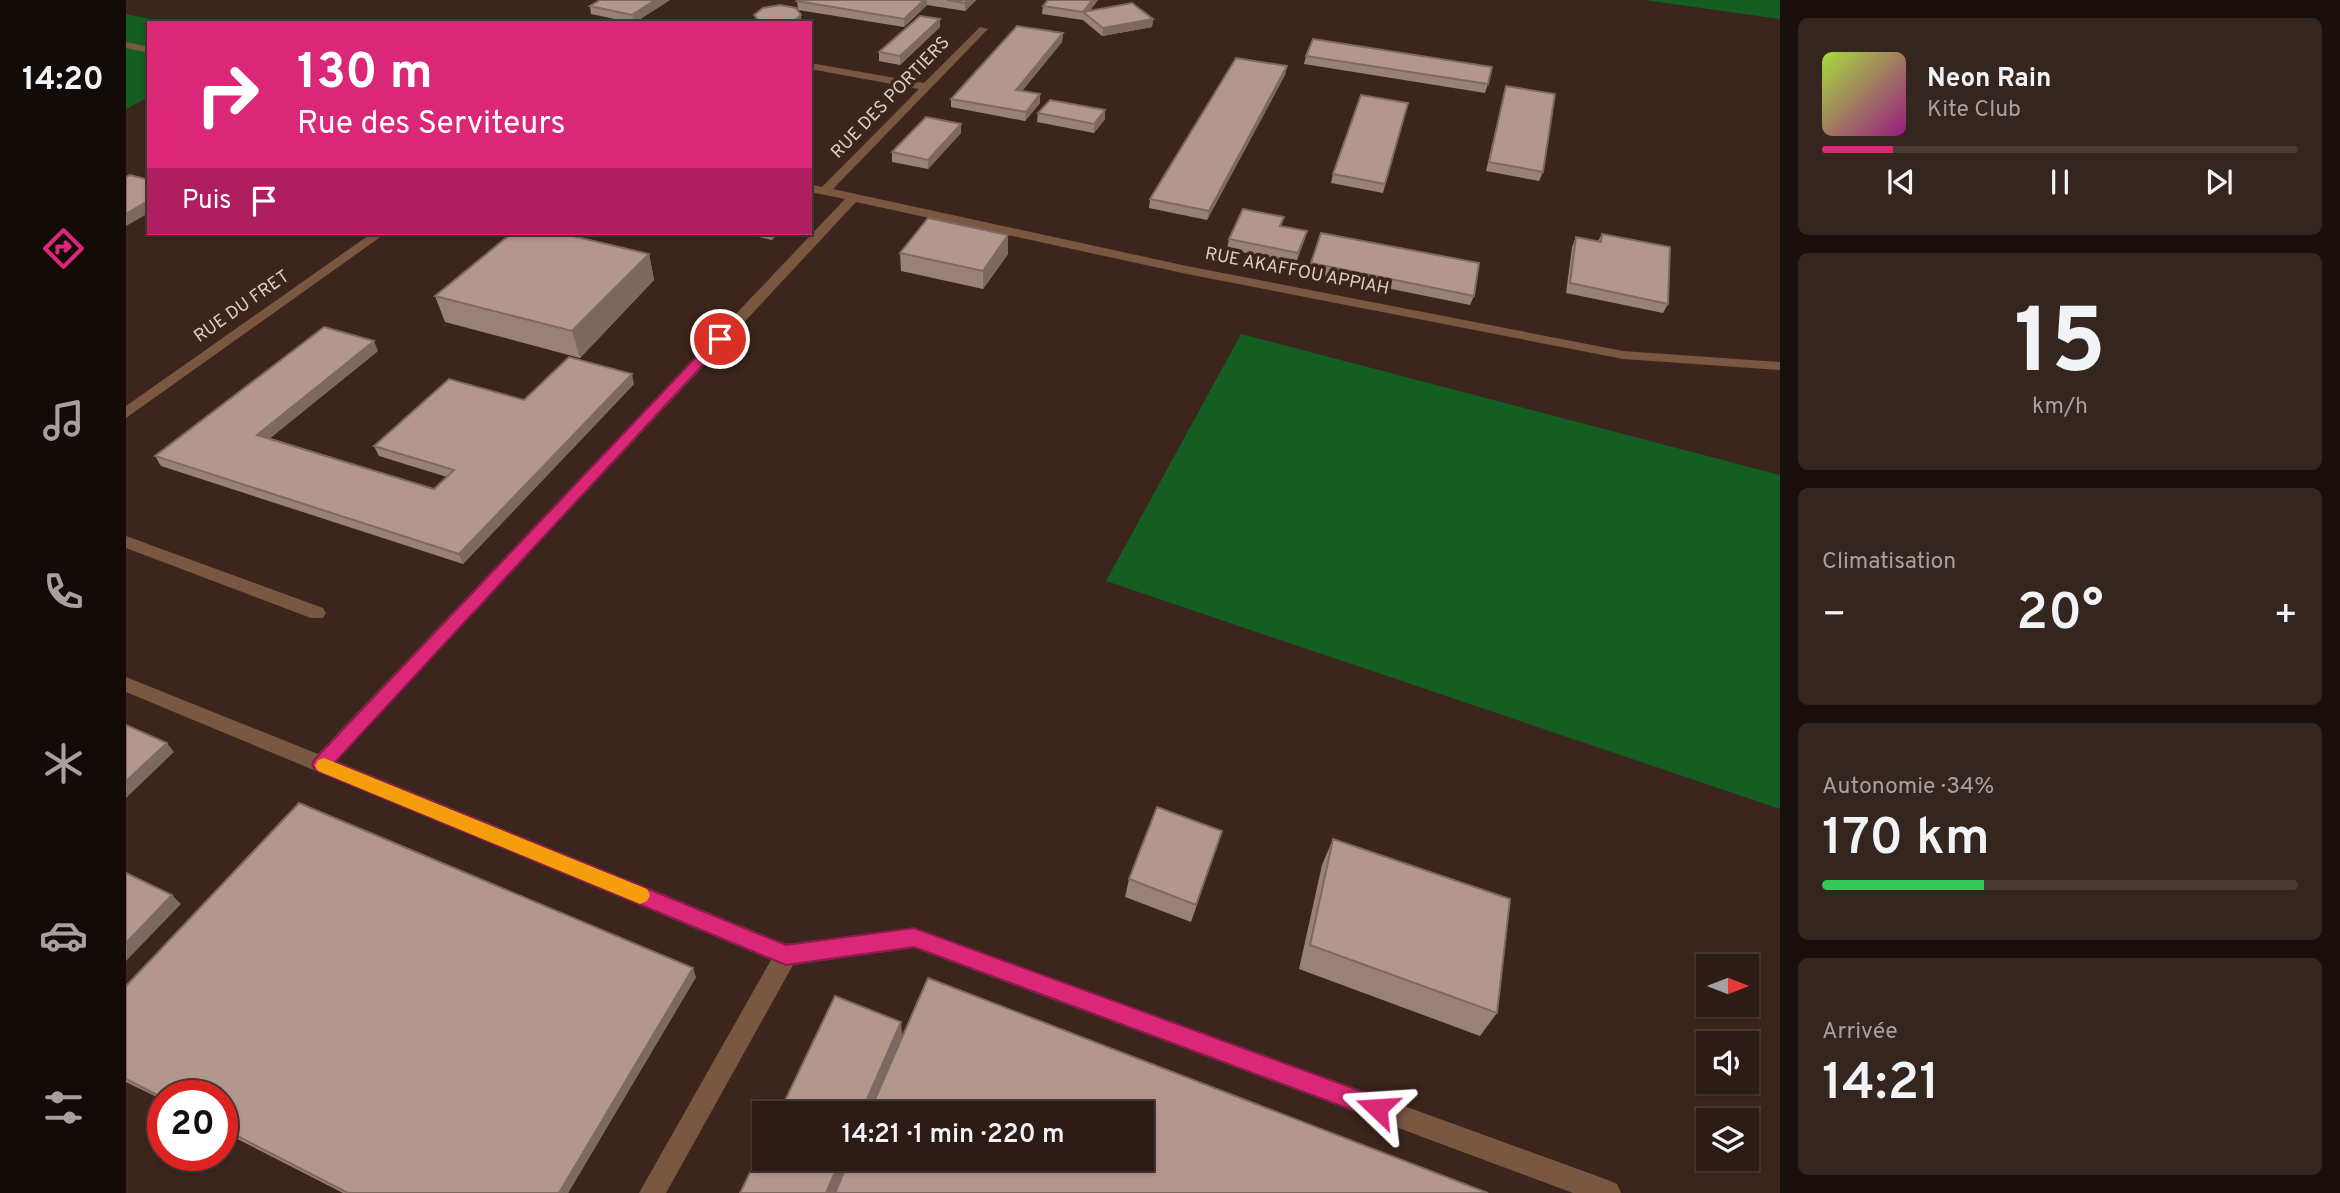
<!DOCTYPE html>
<html lang="fr">
<meta charset="utf-8">
<style>
body{margin:0;font-family:Overpass,sans-serif;background:#34251e;color:#f1f3f6;height:100vh;display:flex;flex-direction:column;font-size:26px;white-space:nowrap}
*{box-sizing:border-box;margin:0}
p{font-size:23px;color:#a6a1a0}
.icon{flex:none;width:38px;height:38px;fill:none;stroke:currentColor;stroke-width:2;stroke-linecap:round;stroke-linejoin:round}
.map{position:relative;flex:1;overflow:hidden}
.sheet{display:flex;flex-direction:column;gap:18px;padding:18px;background:#180f0c;width:560px}
.sheet>*{flex:none}
.guide{position:absolute;left:21px;top:21px;width:665px;height:214px;border-radius:0px;box-shadow:0 2px 5px #0004,0 0 0 2px #483a34;background:#db2777;color:#fff;overflow:hidden}
.needle{width:46px;rotate:90deg}
.fabs{position:absolute;left:1570px;top:954px;display:grid;gap:14px}
.fabs a{display:grid;place-items:center;width:63px;height:63px;border-radius:0px;background:#2c1c15;box-shadow:0 2px 5px #0004,0 0 0 2px #483a34;font-size:35px}
.speed{position:absolute;left:21px;top:1080px;display:flex;gap:14px;font-size:35px;font-weight:700;text-align:center}
.speed>*{display:grid;place-content:center;width:91px;height:91px;border-radius:50%;background:#2c1c15;box-shadow:0 2px 5px #0004,0 0 0 2px #483a34;line-height:1}
.speed .limit{border:10px solid #d22;background:#fff;color:#111}
.pin{position:absolute;display:grid;place-items:center;width:60px;height:60px;color:#fff;margin:-30px;border:4px solid #fff;border-radius:50%;box-shadow:0 2px 7px #0007}
.me{position:absolute;width:77px;margin:-38px;rotate:290deg;stroke-linejoin:round;filter:drop-shadow(0 0 5px #0008)}
.turn{display:flex;align-items:center;gap:24px;height:147px;padding:0 35px;font-size:32px}
.turn .icon{width:91px;height:91px;stroke-width:2.5}
.turn b{display:block;font-size:49px;line-height:60px}
.then{display:flex;align-items:center;height:66px;padding:0 35px;background:#0003;gap:14px;font-size:26px}
.big{font-size:52px;font-weight:600;line-height:1.1}
.sheet .card{flex:1;display:flex;flex-direction:column;justify-content:center;gap:10px;min-width:0;padding:0 24px;border-radius:10px;background:#34251e}
.sheet .dial{align-items:center;gap:0}
.dial b{font-size:91px;line-height:1}
.song{display:flex;align-items:center;gap:21px}
.cover{width:84px;height:84px;border-radius:10px;background:linear-gradient(135deg,hsl(80 70% 55%),hsl(310 70% 35%))}
.played{height:7px;border-radius:4px;background:linear-gradient(90deg,#db2777 15%,#483a34 15%)}
.keys{display:flex;justify-content:space-around;direction:ltr}
.heat{display:flex;justify-content:space-between;align-items:center;font-size:38px;direction:ltr}
.charge{height:10px;border-radius:5px;background:linear-gradient(90deg,#34c759 34%,#483a34 0)}
.trip{position:absolute;left:626px;top:1101px;width:402px;height:70px;border-radius:0px;background:#2c1c15;box-shadow:0 2px 5px #0004,0 0 0 2px #483a34;font-weight:600;line-height:70px;text-align:center}
main{display:flex;flex:1;min-height:0}
.dock{display:flex;flex-direction:column;width:126px;justify-content:space-around;align-items:center;background:#120b08;color:#a6a1a0}
.dock .icon{width:49px;height:49px}
.dock .current{color:#db2777}
.dock b{font-size:32px;color:#f1f3f6}
.map>svg:first-child{display:block}
.green{fill:#135e20}
.lines{fill:none;stroke-linecap:round;stroke-linejoin:round}
.minor{fill:#7a5741;fill-rule:evenodd}
.wall{fill:#9a8178}
.shaded-wall{fill:#7d6962}
.building{fill:#b3968c;stroke:#7d6962;stroke-width:2}
.route{fill:#db2777;stroke:#8e194d;stroke-width:2}
.slow{fill:#f59e0b}
.labels{text-anchor:middle;dominant-baseline:central;stroke-width:7;stroke-linejoin:round;paint-order:stroke}
.far-street-label{font-size:18px;fill:#ddcec8;stroke:#3b251c}
</style>
<main>
<nav class="dock">
<b>14:20</b>
<svg class="icon current" aria-label="directions" viewBox="0 0 24 24"><path d="M12 3l9 9-9 9-9-9zM9 14v-3h6M13 9l2 2-2 2"/></svg>
<svg class="icon" aria-label="music" viewBox="0 0 24 24"><path d="M9 18V5l10-2v13"/><circle cx="6" cy="18" r="3"/><circle cx="16" cy="16" r="3"/></svg>
<svg class="icon" aria-label="phone" viewBox="0 0 24 24"><path d="M5 4h4l2 5-3 2q2 4 5 5l2-3 5 2v4C11 20 4 13 5 4z"/></svg>
<svg class="icon" aria-label="climate" viewBox="0 0 24 24"><path d="M12 3v18M4 7l16 10M4 17L20 7"/></svg>
<svg class="icon" aria-label="car" viewBox="0 0 24 24"><path d="M5 17H2v-5l4-1 3-4h7l3 4 3 1v5h-3M9 17h6M6 11h13"/><circle cx="7" cy="17" r="2"/><circle cx="17" cy="17" r="2"/></svg>
<svg class="icon" aria-label="filters" viewBox="0 0 24 24"><path d="M4 7h16M4 17h16"/><circle cx="9" cy="7" r="2"/><circle cx="15" cy="17" r="2"/></svg>
</nav>
<div class="map">
<svg width="1654" height="1193" viewBox="0 0 1654 1193">
<rect width="100%" height="100%" fill="#3b251c"/>
<path class="green" d="M1518 0H1654V19Z
M0 14 44 23H23V97L0 109Z
M1115 334 1654 475V809L980 581Z"/>
<g class="lines">
<path class="minor" d="M854 27 862 29 707 189 1061 266 1497 351 1654 362V370L1497 359 1061 274 730 202 210 761 660 944 788 928 1482 1180 1491 1184 1495 1193H1447L788 948 667 965 540 1193H513L645 960 0 692V677L192 754 719 199 684 192V184L696 187 793 89 684 69V63L798 83Z
M0 42 23 47V53L0 48Z
M246 233H260L0 418V406Z
M0 536 197 608 200 613 197 618H185L0 548Z"/>
</g>
<path class="wall" d="M474 0H544L508 23 465 14 464 6Z
M673 0H850L839 11 801 5 778 27 672 10 671 1Z
M922 0H972L964 10 1027 19 1026 27 976 36 957 20 916 14 917 6Z
M814 27 774 65 753 61V52Z
M937 33 936 42 896 91 914 103 899 121 825 107V99Z
M1180 56 1362 84 1359 93 1178 64Z
M1161 66 1159 75 1081 220 1023 208 1024 199Z
M1380 86 1417 172 1413 181 1360 171Z
M1282 103 1257 193 1205 183 1207 174Z
M979 110V119L968 133 911 122 912 113Z
M835 124V133L802 169 766 162V152Z
M1156 226 1181 231 1178 241 1170 263 1101 249 1103 239Z
M615 233H653L646 240Z
M1476 234 1542 304 1537 313 1440 293 1446 247 1450 237 1472 241Z
M774 253 882 254 857 289 775 271Z
M523 254 528 280 454 358 319 322 309 296Z
M1185 263 1348 296 1344 305 1182 272Z
M252 351 144 438 308 489 321 477 253 456 248 446 398 400 508 384 337 564 35 466 29 456Z
M1207 839 1371 1013 1354 1036 1173 969 1196 865Z
M1090 849 1065 922 999 897 1003 879Z
M570 977 442 1193H217L96 1131V1096H37V1100L0 1082V986Z"/>
<path class="shaded-wall" d="M529 0H544L508 23 506 15Z
M798 0H801V5L778 27V19Z
M842 0H850L839 11V3Z
M966 0H972L961 15 957 12V20V12Z
M675 15 676 23H665Z
M814 19V27L774 65V56Z
M1027 19 1026 27 976 36 977 28Z
M937 33 936 42 890 98V90Z
M1161 66 1159 75 1081 220 1083 211Z
M914 94V103L899 121 900 112Z
M979 110V119L968 133V124Z
M835 124V133L802 169V160Z
M23 200V213L0 226V214Z
M1181 231 1178 241 1170 263 1172 253Z
M646 233H653L646 240Z
M882 235V254L857 289V271Z
M523 254 528 280 454 358 446 331Z
M248 341 252 351 137 444 131 435Z
M506 374 508 384 337 564 333 554Z
M41 743 48 752 0 798V781Z
M46 895 55 904 0 961V943Z
M567 968 570 977 442 1193H433Z
M775 1022 777 1045 747 1113H735Z
M715 1158H728L713 1193H700Z"/>
<path class="building" d="M474 0H529L506 15 464 6Z
M673 0H798L778 19 671 1Z
M821 0H842L839 3Z
M922 0H966L957 12 917 6Z
M1006 3 1027 19 977 28 957 12Z
M654 5 670 8 675 15 665 23H631L633 21 628 15 637 8Z
M794 16 814 19 774 56 753 52Z
M891 26 937 33 890 90 914 94 900 112 825 99Z
M1187 39 1366 67 1362 84 1180 56Z
M1110 58 1161 66 1083 211 1024 199Z
M1380 86 1429 94 1417 172 1363 162Z
M1235 95 1282 103 1259 184 1207 174Z
M924 100 979 110 968 124 912 113Z
M800 117 835 124 802 160 766 152Z
M4 175 23 180V200L0 214V177Z
M1117 209 1158 217 1154 226 1181 231 1172 253 1103 239Z
M802 218 882 235 857 271 774 253Z
M386 233H434L523 254 446 331 309 296Z
M1195 233 1353 263 1348 296 1185 263Z
M1476 234 1544 247 1542 304 1444 283 1450 237 1475 242Z
M198 327 248 341 131 435 308 489 328 470 248 446 323 379 398 400 443 357 506 374 333 554 29 456Z
M0 725 41 743 0 781Z
M173 803 567 968 433 1193H222L96 1128V1096H37V1098L0 1079V986Z
M1031 807 1096 831 1070 905 1003 879Z
M1207 839 1384 899 1371 1013 1184 945Z
M0 873 46 895 0 943Z
M802 978 1362 1193H709L724 1158H1017V1113H743Z
M709 996 775 1022 735 1113H653Z
M639 1142V1158H715L700 1193H614Z"/>
<path class="route" d="M594 336 600 339 598 342 209 762 660 945 788 928 1251 1097 1258 1100 1262 1108 1258 1116 1251 1119 788 947 660 965 189 770 186 764 189 759 589 337Z"/>
<path class="slow" d="M198 758 521 889 524 895 521 901 514 904 507 901 192 771 189 766 192 760Z"/>
<g class="labels">
<g class="far-street-label">
<text transform="translate(765 98) rotate(-46)">RUE DES PORTIERS</text>
<text transform="translate(1171 272) rotate(11)">RUE AKAFFOU APPIAH</text>
<text transform="translate(116 307) rotate(-35)">RUE DU FRET</text>
</g>
</g>
</svg>
<div class="fabs">
<a><svg class="needle" viewBox="-14 -14 28 28"><path d="M0-13l5 13h-10z" fill="#e53935"/><path d="M0 13l5-13h-10z" fill="#a6a1a0"/></svg></a>
<a><svg class="icon" aria-label="sound" viewBox="0 0 24 24"><path d="M4 9h4l5-4v14l-5-4H4zM17 9q2 3 0 6"/></svg></a>
<a><svg class="icon" aria-label="layers" viewBox="0 0 24 24"><path d="M12 4l9 5-9 5-9-5zM3 14l9 5 9-5"/></svg></a>
</div>
<div class="speed"><div class="limit">20</div></div>
<div class="pin" style="left:594px;top:339px;background:#d93025"><svg class="icon" aria-label="arrive" viewBox="0 0 24 24"><path d="M6 21V4h12l-3 4 3 4H6"/></svg></div>
<svg class="me" style="left:1251px;top:1108px" viewBox="-20 -20 40 40"><path d="M0-17L14 15 0 8-14 15z" fill="#db2777" stroke="#fff" stroke-width="4"/></svg>
<div class="trip">14:21 · 1 min · 220 m</div>
<div class="guide">
<div class="turn"><svg class="icon" aria-label="right" viewBox="0 0 24 24"><path d="M7 20v-9h11M14 6l5 5-5 5"/></svg><div><b>130 m</b>Rue des Serviteurs</div></div>
<div class="then">Puis<svg class="icon" aria-label="arrive" viewBox="0 0 24 24"><path d="M6 21V4h12l-3 4 3 4H6"/></svg></div>
</div>
</div>
<section class="sheet">
<div class="card">
<div class="song"><i class="cover"></i><div><b>Neon Rain</b><p>Kite Club</p></div></div>
<div class="played"></div>
<div class="keys"><svg class="icon" aria-label="previous" viewBox="0 0 24 24"><path d="M18 5L8 12l10 7zM5 5v14"/></svg><svg class="icon" aria-label="pause" viewBox="0 0 24 24"><path d="M8 5v14M16 5v14"/></svg><svg class="icon" aria-label="next" viewBox="0 0 24 24"><path d="M6 5l10 7-10 7zM19 5v14"/></svg></div>
</div>
<div class="card dial"><b>15</b><p>km/h</p></div>
<div class="card"><p>Climatisation</p>
<div class="heat"><a>−</a><b class="big">20°</b><a>+</a></div>
</div>
<div class="card"><p>Autonomie · 34%</p><b class="big">170 km</b><div class="charge"></div></div>
<div class="card"><p>Arrivée</p><b class="big">14:21</b></div>
</section>
</main>
